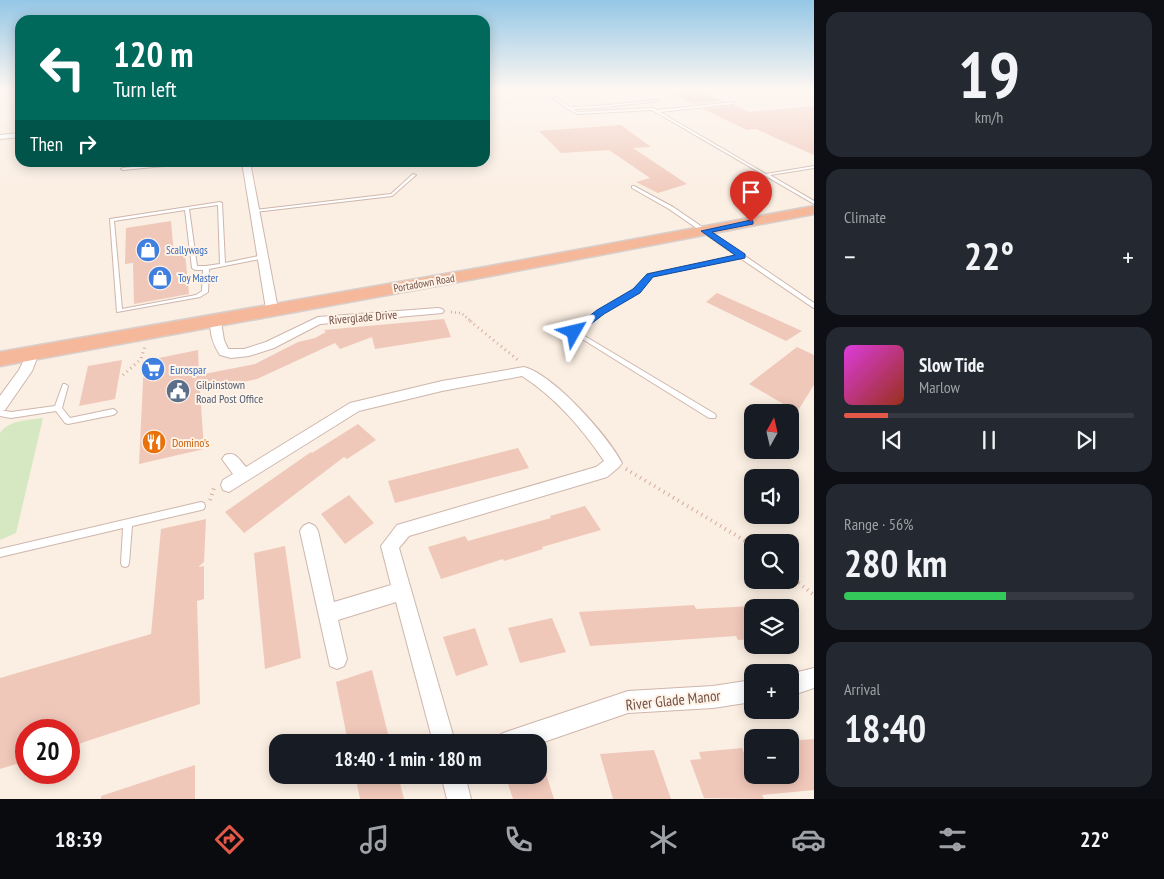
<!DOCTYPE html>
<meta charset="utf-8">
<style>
body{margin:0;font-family:"PT Sans Narrow",sans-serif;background:#242831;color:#f1f3f6;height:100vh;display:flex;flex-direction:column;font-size:19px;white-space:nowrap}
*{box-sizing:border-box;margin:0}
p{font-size:16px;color:#9ea1a6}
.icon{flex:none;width:28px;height:28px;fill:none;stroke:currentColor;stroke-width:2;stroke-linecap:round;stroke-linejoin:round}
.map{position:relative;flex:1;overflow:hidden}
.panel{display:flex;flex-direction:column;gap:12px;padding:12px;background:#0d0f14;width:350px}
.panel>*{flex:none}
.hud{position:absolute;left:15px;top:15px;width:475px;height:152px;border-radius:15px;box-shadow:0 2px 12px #0003;background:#00695c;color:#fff;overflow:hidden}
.needle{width:32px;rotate:8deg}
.controls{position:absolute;left:744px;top:404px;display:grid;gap:10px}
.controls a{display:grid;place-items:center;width:55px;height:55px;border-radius:10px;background:#171b24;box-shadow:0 2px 12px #0003;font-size:25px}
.speed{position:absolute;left:15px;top:719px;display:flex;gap:10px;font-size:25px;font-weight:700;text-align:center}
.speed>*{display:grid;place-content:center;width:65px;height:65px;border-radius:50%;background:#171b24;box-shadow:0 2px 12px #0003;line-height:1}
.speed .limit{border:8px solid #d22;background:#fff;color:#111}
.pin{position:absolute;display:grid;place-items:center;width:42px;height:42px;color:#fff;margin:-51px -21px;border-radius:50% 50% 50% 0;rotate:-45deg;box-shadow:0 0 5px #0007}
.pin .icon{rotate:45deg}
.me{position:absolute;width:55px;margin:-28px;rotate:53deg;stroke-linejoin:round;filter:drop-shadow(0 0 4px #0008)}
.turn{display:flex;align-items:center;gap:18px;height:105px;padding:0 15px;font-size:22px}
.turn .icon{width:65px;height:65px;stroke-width:2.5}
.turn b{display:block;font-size:35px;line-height:42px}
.then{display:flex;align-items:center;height:48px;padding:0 15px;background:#0003;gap:10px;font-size:19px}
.big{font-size:38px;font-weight:700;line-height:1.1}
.panel .tile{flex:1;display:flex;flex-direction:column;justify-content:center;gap:8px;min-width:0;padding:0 18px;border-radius:15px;background:#242831}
.panel .dial{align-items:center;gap:0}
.dial b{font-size:65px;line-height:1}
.song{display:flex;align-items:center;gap:15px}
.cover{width:60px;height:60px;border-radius:8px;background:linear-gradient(135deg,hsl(300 70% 55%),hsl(10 70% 35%))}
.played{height:5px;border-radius:2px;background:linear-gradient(90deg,#e35849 15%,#363941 15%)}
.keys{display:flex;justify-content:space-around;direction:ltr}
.heat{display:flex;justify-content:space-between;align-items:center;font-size:28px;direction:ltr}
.charge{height:8px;border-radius:4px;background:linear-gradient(90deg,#34c759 56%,#363941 0)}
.trip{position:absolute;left:269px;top:734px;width:278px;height:50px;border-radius:15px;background:#171b24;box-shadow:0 2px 12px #0003;font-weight:700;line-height:50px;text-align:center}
.tabs{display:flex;height:80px;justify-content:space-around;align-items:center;background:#090b0e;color:#9ea1a6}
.tabs .icon{width:35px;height:35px}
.tabs .active{color:#e35849}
.tabs b{font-size:22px;color:#f1f3f6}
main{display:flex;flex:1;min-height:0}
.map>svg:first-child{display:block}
.green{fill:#d6e8c1}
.building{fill:#f0c8ba}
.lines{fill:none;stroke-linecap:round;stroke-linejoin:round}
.service-casing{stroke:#ceb6ac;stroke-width:2}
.minor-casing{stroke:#ceb6ac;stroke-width:2}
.trunk-casing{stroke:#d8cfcc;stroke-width:3}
.path-far2{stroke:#d4ac9e;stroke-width:2.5;stroke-dasharray:1 3;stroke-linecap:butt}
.path-far1{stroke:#d4ac9e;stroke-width:3;stroke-dasharray:1 4;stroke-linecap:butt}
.path{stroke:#d4ac9e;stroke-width:4;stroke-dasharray:1 4.5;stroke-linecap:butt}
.service{fill:#fff;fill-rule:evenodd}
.minor{fill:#fff;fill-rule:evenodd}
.trunk{fill:#f6b89a;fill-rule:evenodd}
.route{fill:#1a73e8;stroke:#114b97}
.labels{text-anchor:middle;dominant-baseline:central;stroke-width:4;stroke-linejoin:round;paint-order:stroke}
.far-shop-label{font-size:11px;fill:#366cbe;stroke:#fff2e7;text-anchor:start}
.far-street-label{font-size:11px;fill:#725249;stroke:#fff2e7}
.street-label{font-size:12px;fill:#725249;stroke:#fff2e7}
.shop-label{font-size:12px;fill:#366cbe;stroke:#fff2e7;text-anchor:start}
.service-label{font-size:12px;fill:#4e5e75;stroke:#fff2e7;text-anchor:start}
.food-label{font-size:12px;fill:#c56008;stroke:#fff2e7;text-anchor:start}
.near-street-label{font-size:15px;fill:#725249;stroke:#fff2e7}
</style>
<main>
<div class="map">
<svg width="814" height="799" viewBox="0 0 814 799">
<rect width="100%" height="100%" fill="#fbeee2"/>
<path class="green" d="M43 418 16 533 0 540V433C9 420 28 420 43 418Z"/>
<path class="building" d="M700 91 724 101 693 104 671 94Z
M734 105 749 112 814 106V155L756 129 747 130 703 109Z
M621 125 651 147 633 148 687 184 658 193 636 182 650 178 609 150 561 153 539 131Z
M171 221 174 255 185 253 189 294 134 304 133 263 125 264 126 228Z
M717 293 802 331 786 341 706 302Z
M444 319 451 337 375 349 372 337 340 349 335 343 257 379 200 391 204 449 139 464 144 361 198 350 199 375 255 364 298 342 315 338 326 332 324 330Z
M797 347 814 355V385L797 412 749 384Z
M122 360 115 399 79 406 88 366Z
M358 424 376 440 347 459 344 457 244 533 225 512 311 452 312 453Z
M518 448 529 468 395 503 388 481Z
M349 495 374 523 345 544 321 514Z
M585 506 601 530 542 547 543 549 504 561 503 559 441 579 428 547 465 536 468 541 551 518 550 516Z
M206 519 204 562 198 567 204 566V599L197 601 200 704 69 747V730H26V761L0 769V678L151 634 161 529Z
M285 546 301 658 265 669 254 553Z
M694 605 696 609 752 606V639L738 640 736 636 590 646 579 612Z
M552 618 566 652 520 663 508 628Z
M475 628 488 665 456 676 443 637Z
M372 670 390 742H348L336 682Z
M814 739V790L762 795 764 799 704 798 690 760 701 759 699 752 742 748 752 775H790V741Z
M654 750 671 799H613L600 754Z
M195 765V799H101V796Z
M546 774 554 799H513L508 784Z
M365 775H398L404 799H360L356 779Z"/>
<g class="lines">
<g class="service-casing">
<path id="service" d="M541 89H543L570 107 597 106 657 100 659 101 597 108 573 109 578 112 653 108 657 110 734 102 733 104 660 112 766 174 814 166V168L770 175 814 201V204L652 110 577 114 568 109Z
M166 162H172L164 166 123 170 121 169 123 168 163 164Z
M413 174 416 175 392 196 255 212 253 211 255 210 391 194Z
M632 186H634L673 207 814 303V308L812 307 740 258 652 276 638 292 602 313 578 332 715 414 716 416 715 418H709L571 332 598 311 634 290 648 274 737 256 669 209 632 188Z
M220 202 222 203 225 263 263 255 265 256V258L209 269 208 292 200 297 117 312 110 219ZM218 205 220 264 206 266H197L189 209ZM185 210 192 268 195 270H203L202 291 196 295 122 309 114 221Z
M63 384H65L68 386 62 408 70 418 113 409 115 410 117 412 115 414 113 415 68 424 65 423 56 411 11 418 0 416V410L11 412 55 406Z
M201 502 204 503 205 506 204 509 201 510 132 526 129 563 128 566 125 567 122 566 121 563 123 528 0 557V549Z"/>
</g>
<g class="minor-casing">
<path id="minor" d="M20 133V137L0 139V135Z
M242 162H250L278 309 272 312 266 309Z
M438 308 442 309 444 311 442 313 320 324 274 348 249 356 231 358 220 355C212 343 210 333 210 319L216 315 220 316 224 340 228 349H244L266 342 318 317Z
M33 349 39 353 32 371 5 410 0 411V396L19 370 29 350Z
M524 367C554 375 607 435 622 463L619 467 607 477 409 536 399 548 455 742H433L396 602 338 620 347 659 344 666 337 669 330 666 300 531 303 526 309 523 315 526 318 531 334 602 391 585 381 546 397 525 596 467 604 461C582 428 556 398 522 376L442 391 359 411 229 492 223 490 221 485 223 480 233 474 222 459 225 455C235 451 239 459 246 467L350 403 442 381Z
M814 668V688L790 696V674Z
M752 680V702L713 708 628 713 538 744 498 742 501 734 509 731 628 691 713 686Z
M441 775H465L471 799H447Z"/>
</g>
<g class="trunk-casing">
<path id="trunk" d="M814 206V214L485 277 0 366V352L485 267Z"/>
</g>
<path class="path-far2" d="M451 312 461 313 472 322"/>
<path class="path-far1" d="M470 321 518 360
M123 375 141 359 145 346"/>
<path class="path" d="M626 469 752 545
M210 500 214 488
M790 576 814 595"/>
<use href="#service" class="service"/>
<use href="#minor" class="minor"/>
<use href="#trunk" class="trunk"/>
</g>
<linearGradient id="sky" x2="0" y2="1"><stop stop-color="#94c7e6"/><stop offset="0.44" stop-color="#fdf7f2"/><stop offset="1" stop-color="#fdf7f2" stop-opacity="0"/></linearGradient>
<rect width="814" height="201" fill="url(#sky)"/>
<path class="route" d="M751 220 753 221V224L712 232 745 254V258L653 277 640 293 604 314 578 334H570L569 332 597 310 633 289 647 274 735 255 701 231Z"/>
<defs>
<g id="shop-disc" transform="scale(1.25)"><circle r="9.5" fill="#3f7fe0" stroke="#fff2e7"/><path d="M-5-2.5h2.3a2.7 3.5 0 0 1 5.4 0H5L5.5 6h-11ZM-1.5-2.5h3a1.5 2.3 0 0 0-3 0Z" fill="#fff"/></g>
<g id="supermarket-disc" transform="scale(1.25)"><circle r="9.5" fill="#3f7fe0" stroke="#fff2e7"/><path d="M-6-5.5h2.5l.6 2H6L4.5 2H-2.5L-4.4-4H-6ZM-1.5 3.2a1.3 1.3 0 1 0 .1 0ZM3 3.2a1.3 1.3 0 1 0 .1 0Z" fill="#fff"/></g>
<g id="civic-disc" transform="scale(1.25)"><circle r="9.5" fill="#5c6f8a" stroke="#fff2e7"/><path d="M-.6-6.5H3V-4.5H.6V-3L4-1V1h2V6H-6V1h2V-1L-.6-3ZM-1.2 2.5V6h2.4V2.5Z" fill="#fff"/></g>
<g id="restaurant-disc" transform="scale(1.25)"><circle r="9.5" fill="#e8710a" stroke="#fff2e7"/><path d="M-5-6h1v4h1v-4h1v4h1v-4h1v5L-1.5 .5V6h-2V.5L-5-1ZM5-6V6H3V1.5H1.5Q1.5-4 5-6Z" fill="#fff"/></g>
</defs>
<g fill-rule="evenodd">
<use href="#shop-disc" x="148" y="250"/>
<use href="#shop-disc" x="160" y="278"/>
<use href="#supermarket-disc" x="153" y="369"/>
<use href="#civic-disc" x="178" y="391"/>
<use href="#restaurant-disc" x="154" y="442"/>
</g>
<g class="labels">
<g class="far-shop-label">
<text x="166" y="250">Scallywags</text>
<text x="178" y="278">Toy Master</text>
</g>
<g class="far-street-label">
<text transform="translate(424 283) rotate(-10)">Portadown Road</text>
</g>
<g class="street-label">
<text transform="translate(363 317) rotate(-5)">Riverglade Drive</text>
</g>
<g class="shop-label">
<text x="170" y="369">Eurospar</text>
</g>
<g class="service-label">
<text x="196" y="384">Gilpinstown<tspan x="196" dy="14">Road Post Office</tspan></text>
</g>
<g class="food-label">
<text x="172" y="442">Domino's</text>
</g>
<g class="near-street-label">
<text transform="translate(673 700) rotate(-6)">River Glade Manor</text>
</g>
</g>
</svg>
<div class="controls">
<a><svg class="needle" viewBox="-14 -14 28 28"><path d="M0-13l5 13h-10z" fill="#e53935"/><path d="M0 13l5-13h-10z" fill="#9ea1a6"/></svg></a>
<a><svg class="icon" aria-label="sound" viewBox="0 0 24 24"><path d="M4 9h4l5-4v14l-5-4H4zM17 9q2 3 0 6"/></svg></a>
<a><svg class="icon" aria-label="search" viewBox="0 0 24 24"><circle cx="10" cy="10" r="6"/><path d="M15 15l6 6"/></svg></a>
<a><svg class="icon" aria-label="layers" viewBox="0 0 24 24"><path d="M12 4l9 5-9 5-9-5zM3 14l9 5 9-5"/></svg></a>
<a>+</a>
<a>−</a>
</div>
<div class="speed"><div class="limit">20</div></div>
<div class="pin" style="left:751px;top:222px;background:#d93025"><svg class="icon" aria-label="arrive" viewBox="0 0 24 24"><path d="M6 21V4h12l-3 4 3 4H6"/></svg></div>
<svg class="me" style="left:574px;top:332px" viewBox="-20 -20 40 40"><path d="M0-17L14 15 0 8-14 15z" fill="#1a73e8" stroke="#fff" stroke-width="4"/></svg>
<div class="trip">18:40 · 1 min · 180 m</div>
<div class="hud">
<div class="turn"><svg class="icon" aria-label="left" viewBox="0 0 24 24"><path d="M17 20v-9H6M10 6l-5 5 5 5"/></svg><div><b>120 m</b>Turn left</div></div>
<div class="then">Then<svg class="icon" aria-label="right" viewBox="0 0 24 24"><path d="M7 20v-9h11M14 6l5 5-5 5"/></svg></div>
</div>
</div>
<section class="panel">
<div class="tile dial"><b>19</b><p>km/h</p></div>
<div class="tile"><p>Climate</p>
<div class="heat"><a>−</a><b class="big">22°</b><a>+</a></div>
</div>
<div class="tile">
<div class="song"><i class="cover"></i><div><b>Slow Tide</b><p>Marlow</p></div></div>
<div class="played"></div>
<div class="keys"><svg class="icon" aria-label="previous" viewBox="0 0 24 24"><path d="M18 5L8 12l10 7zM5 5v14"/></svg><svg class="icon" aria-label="pause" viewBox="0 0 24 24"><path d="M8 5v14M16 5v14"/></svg><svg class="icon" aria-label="next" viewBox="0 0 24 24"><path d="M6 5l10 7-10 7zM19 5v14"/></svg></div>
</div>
<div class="tile"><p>Range · 56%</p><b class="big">280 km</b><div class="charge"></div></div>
<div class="tile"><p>Arrival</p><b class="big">18:40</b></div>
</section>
</main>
<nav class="tabs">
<b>18:39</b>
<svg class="icon active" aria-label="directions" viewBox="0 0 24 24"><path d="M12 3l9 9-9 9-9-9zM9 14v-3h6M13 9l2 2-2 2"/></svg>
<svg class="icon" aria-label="music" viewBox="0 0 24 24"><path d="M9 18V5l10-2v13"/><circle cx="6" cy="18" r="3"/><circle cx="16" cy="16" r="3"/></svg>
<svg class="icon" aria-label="phone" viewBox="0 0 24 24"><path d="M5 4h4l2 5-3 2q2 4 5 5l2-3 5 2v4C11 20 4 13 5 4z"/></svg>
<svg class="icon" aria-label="climate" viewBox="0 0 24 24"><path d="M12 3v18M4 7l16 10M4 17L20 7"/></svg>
<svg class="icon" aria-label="car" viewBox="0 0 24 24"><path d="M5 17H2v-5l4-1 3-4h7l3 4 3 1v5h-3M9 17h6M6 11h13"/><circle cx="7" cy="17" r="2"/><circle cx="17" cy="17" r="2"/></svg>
<svg class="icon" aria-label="filters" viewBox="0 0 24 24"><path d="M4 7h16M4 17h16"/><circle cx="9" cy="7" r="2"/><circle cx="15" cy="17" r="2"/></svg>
<b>22°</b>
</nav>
